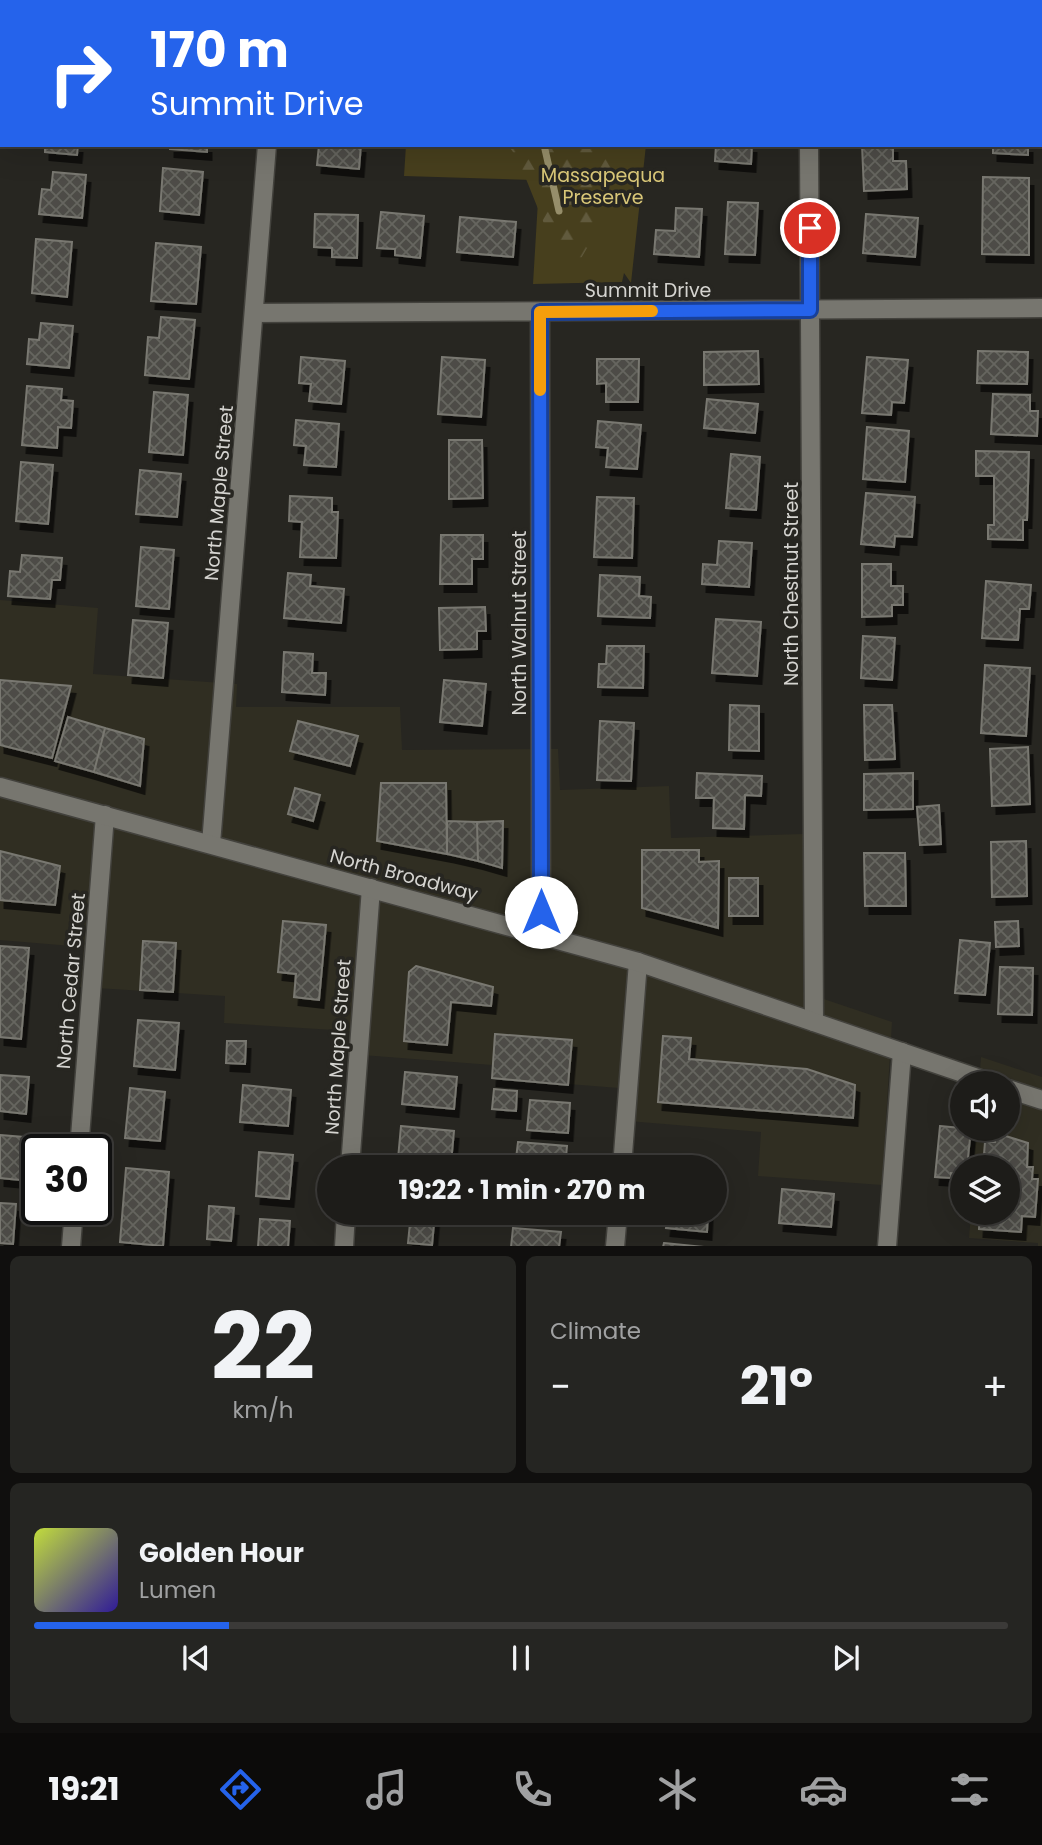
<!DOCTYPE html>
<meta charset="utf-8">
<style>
body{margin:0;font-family:Poppins,sans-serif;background:#252522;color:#f1f3f6;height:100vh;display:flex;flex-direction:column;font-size:26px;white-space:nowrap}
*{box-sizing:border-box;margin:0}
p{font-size:23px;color:#a0a1a2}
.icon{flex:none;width:38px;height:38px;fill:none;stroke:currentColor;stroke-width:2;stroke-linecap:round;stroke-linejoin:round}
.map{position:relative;height:1246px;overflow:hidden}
.panel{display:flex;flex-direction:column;gap:10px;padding:10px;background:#100f0e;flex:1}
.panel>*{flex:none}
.hud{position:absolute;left:0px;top:0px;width:1043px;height:147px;box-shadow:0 7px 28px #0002,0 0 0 2px #3b3a38;background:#2563eb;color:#fff;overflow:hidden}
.tools{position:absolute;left:950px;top:1071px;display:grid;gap:14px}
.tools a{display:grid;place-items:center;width:70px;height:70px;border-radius:50%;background:#1d1c19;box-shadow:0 7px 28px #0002,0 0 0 2px #3b3a38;font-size:35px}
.speed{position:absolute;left:21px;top:1134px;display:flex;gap:14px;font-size:35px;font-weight:700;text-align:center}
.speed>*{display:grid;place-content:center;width:91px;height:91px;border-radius:50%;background:#1d1c19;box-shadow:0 7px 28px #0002,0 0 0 2px #3b3a38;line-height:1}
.speed .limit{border:4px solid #111;border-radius:10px;background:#fff;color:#111}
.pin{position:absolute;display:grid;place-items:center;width:60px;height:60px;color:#fff;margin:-30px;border:4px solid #fff;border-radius:50%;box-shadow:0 2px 7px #0007}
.me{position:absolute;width:77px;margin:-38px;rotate:0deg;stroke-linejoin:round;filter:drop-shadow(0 0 5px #0008)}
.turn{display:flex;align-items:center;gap:24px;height:147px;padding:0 35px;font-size:32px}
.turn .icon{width:91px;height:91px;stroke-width:2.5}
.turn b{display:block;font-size:49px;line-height:60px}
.big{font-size:52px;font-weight:700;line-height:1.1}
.panel .card{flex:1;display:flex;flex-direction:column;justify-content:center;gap:10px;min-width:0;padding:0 24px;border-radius:10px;background:#252522}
.panel .dial{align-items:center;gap:0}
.dial b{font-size:91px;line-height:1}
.song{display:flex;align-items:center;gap:21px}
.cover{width:84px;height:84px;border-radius:10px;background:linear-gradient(135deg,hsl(70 70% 55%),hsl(250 70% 35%))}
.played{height:7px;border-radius:4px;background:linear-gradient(90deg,#2563eb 20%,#3b3a38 20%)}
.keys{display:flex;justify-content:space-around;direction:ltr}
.heat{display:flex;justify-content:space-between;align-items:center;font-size:38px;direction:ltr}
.panel .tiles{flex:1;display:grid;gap:10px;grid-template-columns:1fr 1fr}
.card:last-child{grid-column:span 2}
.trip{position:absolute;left:317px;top:1155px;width:410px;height:70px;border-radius:35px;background:#1d1c19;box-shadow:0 7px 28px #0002,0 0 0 2px #3b3a38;font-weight:700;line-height:70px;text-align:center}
.tabs{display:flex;height:112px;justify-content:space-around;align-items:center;background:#0c0b0a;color:#a0a1a2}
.tabs .icon{width:49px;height:49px}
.tabs .selected{color:#2563eb}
.tabs b{font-size:32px;color:#f1f3f6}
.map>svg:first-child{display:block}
.built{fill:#302e22}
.green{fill:#473f1d}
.forest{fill:url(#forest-firs)}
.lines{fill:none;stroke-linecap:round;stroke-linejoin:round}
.stream{stroke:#968e6a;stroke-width:7}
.building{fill:url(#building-cross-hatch);stroke:#797871;stroke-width:2;filter:url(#shadow)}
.street-casing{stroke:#43423d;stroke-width:21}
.secondary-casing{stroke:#43423d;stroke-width:21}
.street{stroke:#77766f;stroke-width:18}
.secondary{stroke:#77766f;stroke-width:18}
.route-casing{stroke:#184099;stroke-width:18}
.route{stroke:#2563eb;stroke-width:12}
.slow{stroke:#f59e0b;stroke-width:12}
.labels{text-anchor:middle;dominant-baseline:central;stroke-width:7;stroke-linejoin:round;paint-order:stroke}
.park-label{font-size:19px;fill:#d9c778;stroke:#272621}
.street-label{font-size:19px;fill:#d5d4d0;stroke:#272621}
</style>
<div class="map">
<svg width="1042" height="1247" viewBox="0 0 1042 1247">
<defs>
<pattern id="forest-firs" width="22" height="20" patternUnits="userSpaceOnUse" patternTransform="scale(1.75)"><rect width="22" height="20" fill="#473f1d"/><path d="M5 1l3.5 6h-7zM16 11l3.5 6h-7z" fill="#615a3d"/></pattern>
<pattern id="building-cross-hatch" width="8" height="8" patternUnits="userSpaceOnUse" patternTransform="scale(1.75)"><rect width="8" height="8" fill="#4d4c46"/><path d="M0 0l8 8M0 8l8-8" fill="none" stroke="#666560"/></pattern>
<filter id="shadow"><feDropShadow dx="4.5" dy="8" stdDeviation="0" flood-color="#0009"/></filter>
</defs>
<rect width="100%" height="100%" fill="#272621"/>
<path class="built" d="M0 600 98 608 93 674 237 684 236 707H400L402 750 558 749 560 790 669 786 671 838 803 834V992L892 1022 882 1185 758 1176 761 1132 616 1120 619 1088 492 1078V1065L349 1054 350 1031 224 1023 225 996 80 987 84 947 0 940Z
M981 1057 1042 1077V1246H1038V1243L969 1238 971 1213H1008V1167H974L976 1129H1008V1083H979Z"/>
<path class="green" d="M406 145H646L631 283 624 273 622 282 533 284 539 184 533 180 404 176Z"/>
<path class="forest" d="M428 0H634V2Z
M508 145H618L610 209 577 265 551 241 518 159Z"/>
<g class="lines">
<path class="stream" d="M527 0V2
M544 145 559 211"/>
</g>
<path class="building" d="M695 0H751L695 2Z
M883 0 928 1V2H883Z
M45 145H78L77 155 45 152Z
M170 145H207V152L170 149Z
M319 145H361L359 169 317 165Z
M716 145H752L751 164 715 161Z
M862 145H893V161H906L907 189 864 191Z
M993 145H1028V155L993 153Z
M163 168 203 172 199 215 160 211Z
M53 172 86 175 82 218 39 214 42 189 51 190Z
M983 177 1029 178V255L982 254Z
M728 202 758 203 755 255 725 254Z
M676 208 702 209 699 257 654 254 656 230 675 231Z
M381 212 424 216 420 258 395 255V249L377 248Z
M315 214 358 215 357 258 332 257V248L314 247Z
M866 214 918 218 915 257 863 253Z
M460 217 516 222 513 257 457 252Z
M36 239 72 242 67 297 32 293Z
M156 243 201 247 196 304 151 301Z
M161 317 195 320 189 379 145 375 148 337 159 338Z
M41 323 73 326 69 368 27 364 29 339 39 340Z
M758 351 759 384 704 385V352Z
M978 351 1028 352 1027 384 977 383Z
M301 357 345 361 341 404 309 401 311 384 299 383Z
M442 357 485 360 481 417 438 414Z
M867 357 908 360 904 403 892 402 891 415 862 413Z
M597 359H639L638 402H606V383L597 384Z
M27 386 62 389 61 400 73 401 71 428 58 427 57 448 22 445Z
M154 392 188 395 183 455 149 452Z
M993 394 1030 395V411H1038L1037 436 991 434Z
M707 399 758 404 755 433 704 428Z
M296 420 339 424 336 467 304 465 306 446 294 445Z
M598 421 641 425 637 469 606 467 608 448 596 447Z
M867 427 909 431 905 482 863 479Z
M449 440H482L483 498 449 499Z
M976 451 1029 452 1027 520H1023V540L988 539V525H994V476H976Z
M731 454 760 457 756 510 726 508Z
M21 462 53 465 48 524 16 521Z
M140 470 181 474 177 517 136 514Z
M866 493 915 497 912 537 895 536 894 547 861 544Z
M290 496 332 498V512H338L336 558 300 557 302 522 289 521Z
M597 497 634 498 632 558 594 557Z
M441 535H483V559H472V584H440Z
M719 541 752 543 749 587 702 584 703 564 717 565Z
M141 547 174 550 169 609 136 606Z
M22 555 62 558 60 580H52L50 599 8 596 10 571 20 572Z
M862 564H891V586H903V605H892V616L862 617Z
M288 573 311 575 310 586 344 589 341 623 284 618Z
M600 575 640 577 639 596 651 597 650 618 598 616Z
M986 581 1031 585 1029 609H1020L1018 640 982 638Z
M485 607 486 631H477V649L440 650 439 608Z
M716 619 761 622 757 676 712 673Z
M133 620 168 623 163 678 128 675Z
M863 636 895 638 892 680 861 678Z
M607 646H644L643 688 598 687 599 664H606Z
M284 652 313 654 312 673H326L325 695 282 692Z
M985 665 1030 668 1026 736 981 733Z
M0 680 71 686 52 758 0 745Z
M444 680 486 684 482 726 440 722Z
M730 705 759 706V751L729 750Z
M864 705H892L895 759 865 760Z
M68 717 105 728 94 772 55 761Z
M298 721 358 736 350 766 290 751Z
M600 721 634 723 631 781 597 780Z
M105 728 144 739 140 786 94 772Z
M1028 747 1030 804 992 806 990 749Z
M697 773 762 776 761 796 745 795 744 829 713 828 714 798H696Z
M913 773V809L864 810V774Z
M381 783H446L447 854 377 841Z
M295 788 320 795 313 821 288 814Z
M939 805 941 844 920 845 917 807Z
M447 821 477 822 478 861 447 854Z
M503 821 502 868 478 861 477 822Z
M1026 841 1027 896 992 897 991 842Z
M642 850H699V862L719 861 718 928 642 908Z
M0 851 60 866 55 905 0 900Z
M864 853H905L906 906H865Z
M729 878H758V916H729Z
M283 921 326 925 319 1000 294 997 296 974 278 972Z
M1018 921 1019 946 996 947 995 922Z
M960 940 990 943 985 995 955 993Z
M143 941 176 943 173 992 140 990Z
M0 946 29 948 21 1039 0 1037Z
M416 966 493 987 491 1006 451 1002 447 1045 404 1041 409 972Z
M1000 967 1033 968 1032 1015 998 1014Z
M138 1020 179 1023 175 1070 134 1066Z
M495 1034 572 1040 568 1085 492 1078Z
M663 1036 691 1038 689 1059 807 1069 855 1085 853 1118 658 1102Z
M227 1041H246L245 1064 226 1063Z
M405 1072 457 1077 454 1109 402 1104Z
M0 1075 29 1077 26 1114 0 1111Z
M243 1085 291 1090 288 1126 240 1122Z
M130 1088 165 1092 160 1141 125 1138Z
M494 1089 517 1091 516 1111 492 1109Z
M530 1100 570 1103 568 1133 527 1130Z
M401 1126 454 1131 451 1163 398 1159Z
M940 1126 971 1129 967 1167H962V1174L951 1173V1178L935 1177Z
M996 1133 1028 1143 1027 1167H1033L1032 1179H1038L1035 1217 1022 1216 1021 1232 979 1229 980 1213H1008V1167H983L985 1142H995Z
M0 1135 24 1137 20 1180 0 1178Z
M518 1142 567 1146 565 1167H515Z
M259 1152 293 1155 289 1199 256 1196Z
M126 1168 169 1172 163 1246 120 1242Z
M782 1189 834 1194 831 1227 779 1223Z
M0 1203 16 1204 13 1244 0 1243Z
M209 1206 234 1208 231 1241 207 1239Z
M411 1213H435L432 1245 408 1243Z
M668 1213H708L707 1232 666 1228Z
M260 1219 290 1221 288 1247H258Z
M513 1228 561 1232 559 1247H511Z
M664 1243 704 1247H663Z"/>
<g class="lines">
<g class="street-casing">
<path id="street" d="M809 0V2
M7 2 8 0
M279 2V0
M0 93 2 71
M809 145 814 1022
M540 312 541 935
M254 313 1042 308
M211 844 267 145
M79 1150 105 815
M350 1167 371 888
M622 1167 638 962
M71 1247 74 1209
M344 1247 346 1213
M615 1247 618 1213
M887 1247 902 1052"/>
</g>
<g class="secondary-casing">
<path id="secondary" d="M0 787 638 962 992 1083
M1008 1089 1042 1100"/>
</g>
<use href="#street" class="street"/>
<use href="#secondary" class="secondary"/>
</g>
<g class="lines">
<g class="route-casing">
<path id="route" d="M541 912 540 312 810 310V228"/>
</g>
<use href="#route" class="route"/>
<path class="slow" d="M540 390V312L652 311"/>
</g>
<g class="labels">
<g class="park-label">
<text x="603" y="175">Massapequa<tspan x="603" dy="22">Preserve</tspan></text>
</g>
<g class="street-label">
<text x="648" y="290">Summit Drive</text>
<text transform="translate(219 493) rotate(-85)">North Maple Street</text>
<text transform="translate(791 584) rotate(-90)">North Chestnut Street</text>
<text transform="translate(519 623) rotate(-90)">North Walnut Street</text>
<text transform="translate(404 875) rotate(15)">North Broadway</text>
<text transform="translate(71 981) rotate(-85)">North Cedar Street</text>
<text transform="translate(338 1047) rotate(-86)">North Maple Street</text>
</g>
</g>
</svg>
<div class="tools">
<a><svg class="icon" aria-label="sound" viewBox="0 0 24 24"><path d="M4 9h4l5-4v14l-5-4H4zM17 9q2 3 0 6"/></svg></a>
<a><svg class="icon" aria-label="layers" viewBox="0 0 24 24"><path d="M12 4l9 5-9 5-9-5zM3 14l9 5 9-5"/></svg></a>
</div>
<div class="speed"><div class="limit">30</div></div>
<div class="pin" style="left:810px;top:228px;background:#d93025"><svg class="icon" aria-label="arrive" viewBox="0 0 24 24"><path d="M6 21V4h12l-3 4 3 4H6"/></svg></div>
<svg class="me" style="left:541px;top:912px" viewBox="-20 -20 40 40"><circle r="19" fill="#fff"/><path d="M0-13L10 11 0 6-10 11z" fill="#2563eb"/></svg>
<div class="trip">19:22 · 1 min · 270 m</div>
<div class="hud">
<div class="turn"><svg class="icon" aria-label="right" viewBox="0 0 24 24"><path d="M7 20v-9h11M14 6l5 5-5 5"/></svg><div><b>170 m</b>Summit Drive</div></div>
</div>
</div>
<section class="panel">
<div class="tiles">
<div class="card dial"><b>22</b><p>km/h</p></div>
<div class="card"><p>Climate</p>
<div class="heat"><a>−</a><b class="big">21°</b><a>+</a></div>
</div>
<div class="card">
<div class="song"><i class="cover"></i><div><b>Golden Hour</b><p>Lumen</p></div></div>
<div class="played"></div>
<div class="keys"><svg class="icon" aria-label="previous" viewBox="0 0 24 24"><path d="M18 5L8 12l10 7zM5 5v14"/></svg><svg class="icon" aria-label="pause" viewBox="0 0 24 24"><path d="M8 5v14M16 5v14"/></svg><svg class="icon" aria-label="next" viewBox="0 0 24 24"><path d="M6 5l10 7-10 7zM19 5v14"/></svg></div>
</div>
</div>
</section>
<nav class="tabs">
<b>19:21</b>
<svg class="icon selected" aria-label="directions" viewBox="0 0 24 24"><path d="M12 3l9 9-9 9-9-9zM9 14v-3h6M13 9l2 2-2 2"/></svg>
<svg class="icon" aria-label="music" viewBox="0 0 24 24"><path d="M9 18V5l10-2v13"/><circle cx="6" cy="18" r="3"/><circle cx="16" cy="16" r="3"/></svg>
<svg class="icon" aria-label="phone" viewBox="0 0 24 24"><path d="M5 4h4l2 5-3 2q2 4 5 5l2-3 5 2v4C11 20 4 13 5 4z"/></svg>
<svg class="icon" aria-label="climate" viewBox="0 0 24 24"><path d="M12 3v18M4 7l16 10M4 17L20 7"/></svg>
<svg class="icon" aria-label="car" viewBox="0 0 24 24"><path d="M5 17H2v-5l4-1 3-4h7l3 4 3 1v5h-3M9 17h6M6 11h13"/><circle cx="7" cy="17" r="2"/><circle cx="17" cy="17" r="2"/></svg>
<svg class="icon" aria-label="filters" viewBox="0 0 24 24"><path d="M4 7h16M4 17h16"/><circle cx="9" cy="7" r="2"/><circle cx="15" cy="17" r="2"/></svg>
</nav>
